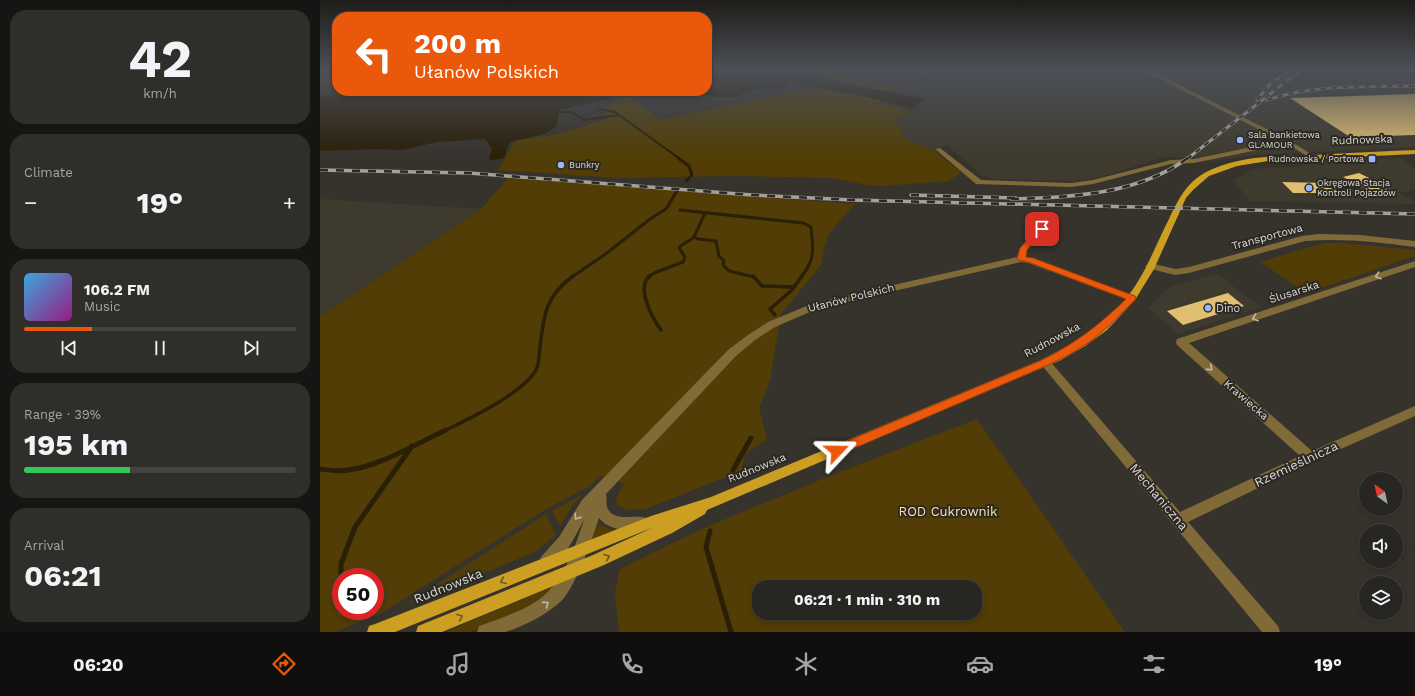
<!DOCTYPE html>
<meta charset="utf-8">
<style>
body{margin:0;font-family:"Work Sans",sans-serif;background:#302e2a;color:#f1f3f6;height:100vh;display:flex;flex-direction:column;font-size:15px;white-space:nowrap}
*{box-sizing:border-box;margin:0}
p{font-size:13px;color:#a5a5a5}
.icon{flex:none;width:22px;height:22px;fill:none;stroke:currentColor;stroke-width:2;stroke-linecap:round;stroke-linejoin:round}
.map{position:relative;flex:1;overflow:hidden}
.sheet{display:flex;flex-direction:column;gap:10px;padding:10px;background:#161513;width:320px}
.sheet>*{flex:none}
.banner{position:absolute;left:12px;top:12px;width:380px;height:84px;border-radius:16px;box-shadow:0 2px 6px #0003,0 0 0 1px #444340;background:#ea580c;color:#fff;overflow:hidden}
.needle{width:26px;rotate:326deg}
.buttons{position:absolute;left:1039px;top:472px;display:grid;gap:8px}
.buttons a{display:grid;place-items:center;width:44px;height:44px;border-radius:50%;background:#282622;box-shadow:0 2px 6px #0003,0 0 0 1px #444340;font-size:20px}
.speed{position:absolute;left:12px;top:568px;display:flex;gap:8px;font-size:20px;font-weight:700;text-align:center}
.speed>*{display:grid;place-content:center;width:52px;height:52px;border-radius:50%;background:#282622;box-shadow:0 2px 6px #0003,0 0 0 1px #444340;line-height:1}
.speed .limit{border:6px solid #d22;background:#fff;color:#111}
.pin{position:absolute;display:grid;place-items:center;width:34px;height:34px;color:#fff;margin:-17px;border-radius:8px;box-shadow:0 2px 6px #0006}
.me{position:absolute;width:44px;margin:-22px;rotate:67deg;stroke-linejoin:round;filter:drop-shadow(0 0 3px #0008)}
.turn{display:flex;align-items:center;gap:14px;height:84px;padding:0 16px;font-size:18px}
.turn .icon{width:52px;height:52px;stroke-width:2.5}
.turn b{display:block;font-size:28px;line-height:34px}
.big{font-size:30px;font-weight:700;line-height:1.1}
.sheet .widget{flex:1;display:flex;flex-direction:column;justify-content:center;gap:6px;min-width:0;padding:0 14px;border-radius:16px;background:#302e2a}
.sheet .dial{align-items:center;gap:0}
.dial b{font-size:52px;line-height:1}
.song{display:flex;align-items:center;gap:12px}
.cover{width:48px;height:48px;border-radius:6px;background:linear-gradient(135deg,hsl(200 70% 55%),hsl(310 70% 35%))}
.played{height:4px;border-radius:2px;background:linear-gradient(90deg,#ea580c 25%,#444340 25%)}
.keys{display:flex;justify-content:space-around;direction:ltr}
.heat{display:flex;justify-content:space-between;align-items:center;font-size:22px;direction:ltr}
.charge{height:6px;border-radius:3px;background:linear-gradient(90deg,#34c759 39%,#444340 0)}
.trip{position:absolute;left:432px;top:580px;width:230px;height:40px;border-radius:16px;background:#282622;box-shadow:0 2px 6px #0003,0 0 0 1px #444340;font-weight:700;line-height:40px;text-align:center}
.dock{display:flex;height:64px;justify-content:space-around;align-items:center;background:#100f0e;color:#a5a5a5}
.dock .icon{width:28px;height:28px}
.dock .on{color:#ea580c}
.dock b{font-size:18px;color:#f1f3f6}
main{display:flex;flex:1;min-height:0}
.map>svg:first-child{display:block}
.built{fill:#3f3a2e}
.green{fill:#513d05;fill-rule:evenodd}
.water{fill:#2a1f07}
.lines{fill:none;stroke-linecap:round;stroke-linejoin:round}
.stream-far3{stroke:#2a1f07;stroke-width:2}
.stream-far2{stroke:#2a1f07;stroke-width:3}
.stream-far1{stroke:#2a1f07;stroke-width:3.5}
.stream{stroke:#2a1f07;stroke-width:5}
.building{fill:#e1bf72}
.minor{fill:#806a38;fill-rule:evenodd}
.major{fill:#cc9e22;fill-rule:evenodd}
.rail-far1-casing{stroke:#a4a19d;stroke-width:3}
.rail-casing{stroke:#a4a19d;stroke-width:3.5}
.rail-far1{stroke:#2c2923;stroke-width:2;stroke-dasharray:5.5;stroke-linecap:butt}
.rail{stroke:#2c2923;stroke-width:2.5;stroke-dasharray:8;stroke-linecap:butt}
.oneway{stroke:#c0b8a7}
.oneway2{stroke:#6c5823}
.route{fill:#ea580c;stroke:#983908}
.poi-dot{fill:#97b6fd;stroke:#2c2923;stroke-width:1.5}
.labels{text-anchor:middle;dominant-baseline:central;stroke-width:4;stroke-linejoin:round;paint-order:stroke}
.far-poi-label{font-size:9px;fill:#dcdad6;stroke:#2c2923;text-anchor:start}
.street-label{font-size:11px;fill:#dcdad6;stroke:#2c2923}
.poi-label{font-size:11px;fill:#dcdad6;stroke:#2c2923;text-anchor:start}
.near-street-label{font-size:13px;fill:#dcdad6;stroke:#2c2923}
.near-park-label{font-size:13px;fill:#fce1a7;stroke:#2c2923}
</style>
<main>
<section class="sheet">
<div class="widget dial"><b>42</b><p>km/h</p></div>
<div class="widget"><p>Climate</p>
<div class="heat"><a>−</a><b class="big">19°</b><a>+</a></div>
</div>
<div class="widget">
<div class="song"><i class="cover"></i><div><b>106.2 FM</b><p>Music</p></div></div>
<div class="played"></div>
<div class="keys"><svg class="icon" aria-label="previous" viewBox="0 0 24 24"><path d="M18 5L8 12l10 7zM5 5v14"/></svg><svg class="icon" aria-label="pause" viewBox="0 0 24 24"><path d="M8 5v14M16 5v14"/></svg><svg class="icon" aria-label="next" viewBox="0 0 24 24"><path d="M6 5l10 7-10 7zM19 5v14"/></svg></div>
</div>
<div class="widget"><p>Range · 39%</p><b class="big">195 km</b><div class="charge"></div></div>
<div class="widget"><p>Arrival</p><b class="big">06:21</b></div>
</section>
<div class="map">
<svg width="1095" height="632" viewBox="0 0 1095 632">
<rect width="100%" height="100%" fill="#36332d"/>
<path class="built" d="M507 69H1095V147L933 155 891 162 878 158 843 157 795 173 767 180 753 181 673 179 663 176 626 145 611 150 583 138 569 122 591 111H593L611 99 582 91 585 89 544 80Z
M1080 158 1095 168V189L1079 193 1095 201V204L929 201 914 180 932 169 985 166 988 162Z
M0 199 161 209 0 317Z
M897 274 941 307 859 334 828 308 851 286Z"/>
<path class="green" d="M0 69H17V88L0 86Z
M471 69H507L544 80 585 89 579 93 529 84Z
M501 87 563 100 559 103 591 111 570 122 580 125 583 138 611 150H613L641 172 629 181 562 186 548 185 511 178 414 176 299 178 178 170 195 141 237 134 288 119 283 110 303 95 306 94 340 120 470 92Z
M188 178 535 204 510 232 505 245 501 265 461 314 450 380 439 408 447 439 425 454 421 471 326 509 307 510 297 506C294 498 300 491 304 484L281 476 268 487 223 511 60 614 15 632H0V317L161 209ZM21 577H55V611H21Z
M1004 243H1023L1094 250 1095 256 986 293 940 262Z
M657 419 805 632H299L295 592 300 569 377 531 507 477ZM439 587H655V613H439Z
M262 495 252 506 240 526 232 511Z
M226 514 236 535 213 553 83 606Z
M278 523 287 528 295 530 270 542Z
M238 584 225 599 191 615 150 632H125Z"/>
<path class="water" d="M387 69H471L529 84 605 99 592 108 538 95 470 83 465 84 467 88 428 90 420 96 417 97H393L365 91H387Z
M28 91 147 92 160 95 166 94 167 91H362L296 95 287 99 239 110 237 126 225 134 193 141 189 143 184 158 172 160 169 159 172 149 165 139 117 142 83 150 58 149 0 151V95L9 96Z"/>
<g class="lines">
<path class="stream-far3" d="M278 109 295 112 299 115
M238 112H252L264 120 299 115 360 159"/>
<path class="stream-far2" d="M358 158 369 166 372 175 366 181
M360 210 483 223 491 227C493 248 496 259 481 277
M385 213 374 237 378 239 396 241 399 256 404 261 403 265 408 270 413 272 434 277
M252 277 287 253 330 219 346 209 357 191
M328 277 334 273 363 262 365 257 359 248C362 243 369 242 374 237"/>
<path class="stream-far1" d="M330 276C315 287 333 319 341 330
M433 276 442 286 473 287
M455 315 450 309 472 290 482 276
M124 431C148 419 205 393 217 368 219 363 219 354 220 347 224 314 225 297 253 276"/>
<path class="stream" d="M0 469C9 470 19 472 28 470 58 467 98 443 126 430
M413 470 431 438
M390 531 386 547 411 632
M21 592V564L35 527 92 446"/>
</g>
<path class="building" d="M1095 94V135L1030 137 970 98Z
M1039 173 1055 181 1072 190 1056 194 1023 177Z
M962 182 1005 183 1017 193H973Z
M908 293 924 306 863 325 847 311Z"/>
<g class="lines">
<path class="minor" d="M587 69 601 70 627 69 601 74Z
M821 69H828L970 141 996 157 994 158H990L967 144 874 163 851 164 773 184 751 187 656 184 615 149 620 148 661 180 751 183 773 180 851 160 874 159 961 141Z
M728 216H731L735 218 707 250 706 257 713 258 814 296 816 298 814 300H808L708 263 701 262 499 308 455 327 435 340 416 356 286 494C287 498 286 502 287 507 293 523 314 514 326 518L328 523 326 528C312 533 289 531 279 518 272 539 257 583 243 599 230 613 203 627 185 632 177 632 165 632 157 632L159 626C176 620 199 612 214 603 242 586 254 550 264 520 254 537 245 561 226 569L221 567 219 562 221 557 239 537 262 500 408 350 428 335 448 322 494 303 697 257 700 248Z
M999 234 1040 235 1095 241V247C1058 242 1022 238 985 241L869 273 855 275 827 268 825 266 830 263 855 269 869 267 982 236Z
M1095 261V267L869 343 992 451 1095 406V416L994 461 868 522 958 626 960 632H942L720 363 721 360H729L860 512 980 456 857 345 856 342 857 339Z"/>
<path class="major" d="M1095 150V154L948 161 917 166 889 176 873 190 866 198 834 269 815 300 787 330 765 346 741 360 387 510 385 514 352 533 284 565 122 632H96L98 626 273 555 334 527 75 632H47L49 626 55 624 331 516 391 497 721 360C753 344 786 325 808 296 826 273 836 244 849 219 858 200 866 183 886 172 919 155 959 156 995 155 1029 153 1062 151 1095 150Z"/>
<g class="rail-far1-casing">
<path id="rail-far1" d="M937 100 951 83 972 69
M947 100C995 84 1045 87 1095 86
M867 159 982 69"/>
</g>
<g class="rail-casing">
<path id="rail" d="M0 170 149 173 432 195 532 200 1095 214
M591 195 696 198
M691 199C752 197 817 195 868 158"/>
</g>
<use href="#rail-far1" class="rail-far1"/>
<use href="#rail" class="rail"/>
</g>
<defs><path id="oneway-chevron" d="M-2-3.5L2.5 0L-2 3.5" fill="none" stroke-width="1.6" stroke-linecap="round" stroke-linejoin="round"/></defs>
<g class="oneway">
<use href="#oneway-chevron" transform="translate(1058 276) rotate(162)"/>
<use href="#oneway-chevron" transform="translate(935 318) rotate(161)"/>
<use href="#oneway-chevron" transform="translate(890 368) rotate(41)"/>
<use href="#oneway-chevron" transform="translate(257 517) rotate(124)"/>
<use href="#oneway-chevron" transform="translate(226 604) rotate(-36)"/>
</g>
<g class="oneway2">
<use href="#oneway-chevron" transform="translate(287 557) rotate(-22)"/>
<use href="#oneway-chevron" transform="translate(183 581) rotate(158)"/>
<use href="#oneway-chevron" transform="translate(140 617) rotate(-22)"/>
</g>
<linearGradient id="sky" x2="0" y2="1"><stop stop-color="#1e1c19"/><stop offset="0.44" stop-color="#4c5057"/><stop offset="1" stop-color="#4c5057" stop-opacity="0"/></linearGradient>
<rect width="1095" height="157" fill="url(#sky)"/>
<path class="route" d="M722 226 726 229 707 250 706 257 713 258 815 296 816 298 815 300 790 325 771 341 747 356 728 365 521 454 517 455 513 454 512 451 513 447 722 360C756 343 778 326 806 299L708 262 698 260 697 259 700 248 719 227Z"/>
<g class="poi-dot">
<circle cx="920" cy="140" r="4"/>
<rect x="1048" y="155" width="8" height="8" rx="2"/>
<circle cx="241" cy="165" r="4"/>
<circle cx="989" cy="188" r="4"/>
<circle cx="888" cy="308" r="4"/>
</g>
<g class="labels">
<g class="far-poi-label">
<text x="928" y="135">Sala bankietowa<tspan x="928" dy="10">GLAMOUR</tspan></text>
<text x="1044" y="159" text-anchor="end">Rudnowska / Portowa</text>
<text x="249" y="165">Bunkry</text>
<text x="997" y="183">Okręgowa Stacja<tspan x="997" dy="10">Kontroli Pojazdów</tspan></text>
</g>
<g class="street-label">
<text transform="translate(1042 140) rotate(-2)">Rudnowska</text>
<text transform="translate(947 237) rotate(-15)">Transportowa</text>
<text transform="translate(974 292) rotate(-18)">Ślusarska</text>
<text transform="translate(531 298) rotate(-14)">Ułanów Polskich</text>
<text transform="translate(732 340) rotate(-28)">Rudnowska</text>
<text transform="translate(926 400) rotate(41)">Krawiecka</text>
<text transform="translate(437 468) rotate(-22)">Rudnowska</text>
</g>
<g class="poi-label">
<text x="896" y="308">Dino</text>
</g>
<g class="near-street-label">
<text transform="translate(976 464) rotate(-25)">Rzemieślnicza</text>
<text transform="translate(839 497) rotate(50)">Mechaniczna</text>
<text transform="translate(128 586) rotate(-22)">Rudnowska</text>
</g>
<g class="near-park-label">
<text x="628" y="511">ROD Cukrownik</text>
</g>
</g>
</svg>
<div class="buttons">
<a><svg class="needle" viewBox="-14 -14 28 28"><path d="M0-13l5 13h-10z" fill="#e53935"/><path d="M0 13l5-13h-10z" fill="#a5a5a5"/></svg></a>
<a><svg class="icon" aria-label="sound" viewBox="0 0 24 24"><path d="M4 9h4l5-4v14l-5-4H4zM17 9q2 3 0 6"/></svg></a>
<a><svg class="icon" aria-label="layers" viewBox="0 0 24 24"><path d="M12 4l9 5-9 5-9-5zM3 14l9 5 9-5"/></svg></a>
</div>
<div class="speed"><div class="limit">50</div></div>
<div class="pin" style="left:722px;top:229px;background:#d93025"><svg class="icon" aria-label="arrive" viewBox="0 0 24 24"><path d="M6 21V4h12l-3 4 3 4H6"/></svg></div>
<svg class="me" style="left:517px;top:451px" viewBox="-20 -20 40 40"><path d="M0-17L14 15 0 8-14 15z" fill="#ea580c" stroke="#fff" stroke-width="4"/></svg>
<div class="trip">06:21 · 1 min · 310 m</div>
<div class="banner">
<div class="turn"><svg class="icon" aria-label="left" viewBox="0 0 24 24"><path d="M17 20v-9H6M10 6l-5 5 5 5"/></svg><div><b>200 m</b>Ułanów Polskich</div></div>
</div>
</div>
</main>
<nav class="dock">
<b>06:20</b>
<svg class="icon on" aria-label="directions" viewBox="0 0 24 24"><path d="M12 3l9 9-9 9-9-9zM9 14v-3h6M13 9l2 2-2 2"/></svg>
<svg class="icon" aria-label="music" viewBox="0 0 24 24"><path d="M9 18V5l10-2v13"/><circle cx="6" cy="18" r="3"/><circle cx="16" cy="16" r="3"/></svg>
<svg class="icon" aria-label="phone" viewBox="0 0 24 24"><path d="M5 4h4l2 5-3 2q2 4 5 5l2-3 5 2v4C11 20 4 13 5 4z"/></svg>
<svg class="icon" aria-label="climate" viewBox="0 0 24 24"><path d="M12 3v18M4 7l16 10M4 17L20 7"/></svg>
<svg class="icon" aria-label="car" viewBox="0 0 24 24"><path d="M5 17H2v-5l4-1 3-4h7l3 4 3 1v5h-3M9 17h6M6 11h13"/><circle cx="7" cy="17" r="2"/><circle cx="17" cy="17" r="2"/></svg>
<svg class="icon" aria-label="filters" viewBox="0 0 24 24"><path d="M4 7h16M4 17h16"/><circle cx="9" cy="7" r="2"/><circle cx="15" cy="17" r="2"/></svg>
<b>19°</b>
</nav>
